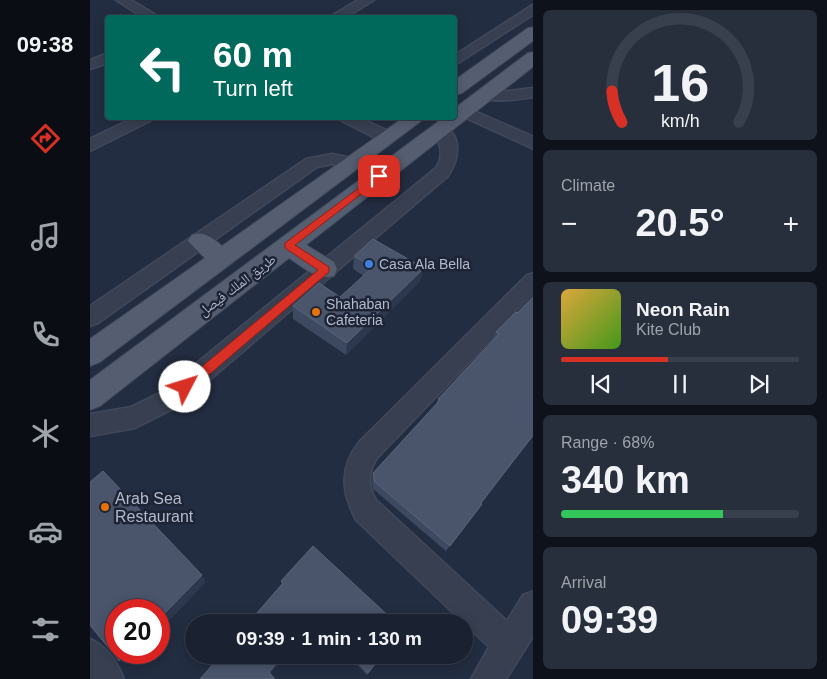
<!DOCTYPE html>
<meta charset="utf-8">
<style>
body{margin:0;font-family:Arial,"Noto Naskh Arabic",sans-serif;background:#272f3d;color:#f1f3f6;height:100vh;display:flex;flex-direction:column;font-size:19px;white-space:nowrap}
*{box-sizing:border-box;margin:0}
p{font-size:16px;color:#9fa4ab}
.icon{flex:none;width:28px;height:28px;fill:none;stroke:currentColor;stroke-width:2;stroke-linecap:round;stroke-linejoin:round}
.map{position:relative;flex:1;overflow:hidden}
.drawer{display:flex;flex-direction:column;gap:10px;padding:10px;background:#0e131b;width:294px}
.drawer>*{flex:none}
.guide{position:absolute;left:15px;top:15px;width:352px;height:105px;border-radius:5px;box-shadow:0 2px 12px #0003,0 0 0 1px #383f4d;background:#00695c;color:#fff;overflow:hidden}
.speed{position:absolute;left:15px;top:599px;display:flex;gap:10px;font-size:25px;font-weight:700;text-align:center}
.speed>*{display:grid;place-content:center;width:65px;height:65px;border-radius:50%;background:#1a2231;box-shadow:0 2px 12px #0003,0 0 0 1px #383f4d;line-height:1}
.speed .limit{border:8px solid #d22;background:#fff;color:#111}
.pin{position:absolute;display:grid;place-items:center;width:42px;height:42px;color:#fff;margin:-21px;border-radius:10px;box-shadow:0 2px 8px #0006}
.me{position:absolute;width:55px;margin:-28px;rotate:50deg;stroke-linejoin:round;filter:drop-shadow(0 0 4px #0008)}
.turn{display:flex;align-items:center;gap:18px;height:105px;padding:0 25px;font-size:22px}
.turn .icon{width:65px;height:65px;stroke-width:2.5}
.turn b{display:block;font-size:35px;line-height:42px}
.big{font-size:38px;font-weight:800;line-height:1.1}
.drawer .card{flex:1;display:flex;flex-direction:column;justify-content:center;gap:8px;min-width:0;padding:0 18px;border-radius:8px;background:#272f3d}
.drawer .dial{align-items:center;gap:0}
.dial svg{height:130px;overflow:visible;fill:none;stroke:#383f4d;stroke-width:7;stroke-linecap:round;text-anchor:middle}
.dial text{fill:#f1f3f6;stroke:none}
.song{display:flex;align-items:center;gap:15px}
.cover{width:60px;height:60px;border-radius:8px;background:linear-gradient(135deg,hsl(40 70% 55%),hsl(100 70% 35%))}
.played{height:5px;border-radius:2px;background:linear-gradient(90deg,#d93025 45%,#383f4d 45%)}
.keys{display:flex;justify-content:space-around;direction:ltr}
.heat{display:flex;justify-content:space-between;align-items:center;font-size:28px;direction:ltr}
.charge{height:8px;border-radius:4px;background:linear-gradient(90deg,#34c759 68%,#383f4d 0)}
.trip{position:absolute;left:95px;top:614px;width:288px;height:50px;border-radius:25px;background:#1a2231;box-shadow:0 2px 12px #0003,0 0 0 1px #383f4d;font-weight:800;line-height:50px;text-align:center}
main{display:flex;flex:1;min-height:0}
.tabs{display:flex;flex-direction:column;width:90px;justify-content:space-around;align-items:center;background:#0a0e14;color:#9fa4ab}
.tabs .icon{width:35px;height:35px}
.tabs .selected{color:#d93025}
.tabs b{font-size:22px;color:#f1f3f6}
.map>svg:first-child{display:block}
.lines{fill:none;stroke-linecap:round;stroke-linejoin:round}
.minor-casing{stroke:#40485a;stroke-width:3}
.major-casing{stroke:#40485a;stroke-width:2}
.minor{fill:#373f51;fill-rule:evenodd}
.major{fill:#555e71;fill-rule:evenodd}
.wall{fill:#3d4960}
.shaded-wall{fill:#2d384f}
.building{fill:#4a556c;stroke:#5a657a}
.route{fill:#d93025;stroke:#8d1f18}
.shop-dot{fill:#3f7fe0;stroke:#1c2436;stroke-width:2}
.food-dot{fill:#e8710a;stroke:#1c2436;stroke-width:2}
.labels{text-anchor:middle;dominant-baseline:central;stroke-width:5;stroke-linejoin:round;paint-order:stroke}
.poi-label{font-size:14px;fill:#b3bacb;stroke:#1c2436;text-anchor:start}
.street-label{font-size:14px;fill:#b3bacb;stroke:#1c2436}
.near-poi-label{font-size:16px;fill:#b3bacb;stroke:#1c2436;text-anchor:start}
</style>
<main>
<nav class="tabs">
<b>09:38</b>
<svg class="icon selected" aria-label="directions" viewBox="0 0 24 24"><path d="M12 3l9 9-9 9-9-9zM9 14v-3h6M13 9l2 2-2 2"/></svg>
<svg class="icon" aria-label="music" viewBox="0 0 24 24"><path d="M9 18V5l10-2v13"/><circle cx="6" cy="18" r="3"/><circle cx="16" cy="16" r="3"/></svg>
<svg class="icon" aria-label="phone" viewBox="0 0 24 24"><path d="M5 4h4l2 5-3 2q2 4 5 5l2-3 5 2v4C11 20 4 13 5 4z"/></svg>
<svg class="icon" aria-label="climate" viewBox="0 0 24 24"><path d="M12 3v18M4 7l16 10M4 17L20 7"/></svg>
<svg class="icon" aria-label="car" viewBox="0 0 24 24"><path d="M5 17H2v-5l4-1 3-4h7l3 4 3 1v5h-3M9 17h6M6 11h13"/><circle cx="7" cy="17" r="2"/><circle cx="17" cy="17" r="2"/></svg>
<svg class="icon" aria-label="filters" viewBox="0 0 24 24"><path d="M4 7h16M4 17h16"/><circle cx="9" cy="7" r="2"/><circle cx="15" cy="17" r="2"/></svg>
</nav>
<div class="map">
<svg width="444" height="679" viewBox="0 0 444 679">
<rect width="100%" height="100%" fill="#232d41"/>
<g class="lines">
<g class="minor-casing">
<path id="minor" d="M26 0H41L71 18H54Z
M268 0H284L255 18H238Z
M444 4V14L365 65V55Z
M18 53V63L0 69V60Z
M444 88V97C431 99 396 105 387 94L395 89 417 91Z
M373 106 444 137V149L367 114 365 111 367 108Z
M43 118H62L60 121 0 151V139Z
M250 118H270L303 133 305 137 303 141H291L252 121Z
M349 125C374 131 369 160 358 176L89 406 45 428 0 436V414L41 407 71 392 346 168C355 153 350 143 341 130Z
M242 154 268 159 271 163 268 167 262 168 242 164 227 167 8 323 0 326V306L216 159Z
M444 273V295L288 457C278 471 277 485 286 500L417 621 433 595 444 591V635L416 679H381L399 647 266 520C251 491 249 467 270 441L437 275Z
M0 639C17 646 27 662 34 679H0Z"/>
</g>
<g class="major-casing">
<path id="major" d="M444 27V40L372 93 365 95V80L438 28Z
M444 52V66L216 245 244 262 247 269 244 276C227 281 213 267 199 258L10 406 0 410V380L353 118H365V108L438 53Z
M313 118H335L10 362 0 366V339L115 258 98 241 102 235C115 231 121 237 132 246Z"/>
</g>
<use href="#minor" class="minor"/>
<use href="#major" class="major"/>
</g>
<path class="wall" d="M264 256 330 281 256 355 203 319V306L250 297 274 276 263 269Z
M426 312 444 435 391 503 392 504 388 510 356 551 283 489 282 481 283 473 346 404 348 399 402 341 406 332Z
M191 581 305 622H159L192 585Z
M258 655H292L277 675Z"/>
<path class="shaded-wall" d="M334 268 330 281 256 355 257 343Z
M112 575 116 582 69 631V619Z
M37 652H48L37 664 29 661Z
M194 655H196L180 674 179 672Z"/>
<path class="building" d="M283 239 334 268 257 343 203 306 229 283 250 297 283 267 264 256Z
M444 297V434L391 503 392 504 360 546 285 482 283 473 350 400 348 399 409 334 406 332 426 312 428 313Z
M13 471 112 575 69 619V610H26V652H37L29 661 0 625V482Z
M223 546 305 622H229L225 618 221 622H159L193 583 191 581Z
M131 655H194L179 672 185 679H110Z
M261 655H292L278 673Z"/>
<path class="route" d="M289 173 293 176 292 178 205 245 239 267V272L100 391H91L89 387 91 384 228 270 195 248V243Z"/>
<circle class="shop-dot" cx="279" cy="264" r="5"/>
<g class="food-dot">
<circle cx="226" cy="312" r="5"/>
<circle cx="15" cy="507" r="5"/>
</g>
<g class="labels">
<g class="poi-label">
<text x="289" y="264">Casa Ala Bella</text>
<text x="236" y="304">Shahaban<tspan x="236" dy="16">Cafeteria</tspan></text>
</g>
<g class="street-label">
<text transform="translate(147 285) rotate(-37)">طريق الملك فيصل</text>
</g>
<g class="near-poi-label">
<text x="25" y="498">Arab Sea<tspan x="25" dy="18">Restaurant</tspan></text>
</g>
</g>
</svg>
<div class="speed"><div class="limit">20</div></div>
<div class="pin" style="left:289px;top:176px;background:#d93025"><svg class="icon" aria-label="arrive" viewBox="0 0 24 24"><path d="M6 21V4h12l-3 4 3 4H6"/></svg></div>
<svg class="me" style="left:95px;top:387px" viewBox="-20 -20 40 40"><circle r="19" fill="#fff"/><path d="M0-13L10 11 0 6-10 11z" fill="#d93025"/></svg>
<div class="trip">09:39 · 1 min · 130 m</div>
<div class="guide">
<div class="turn"><svg class="icon" aria-label="left" viewBox="0 0 24 24"><path d="M17 20v-9H6M10 6l-5 5 5 5"/></svg><div><b>60 m</b>Turn left</div></div>
</div>
</div>
<section class="drawer">
<div class="card dial"><svg viewBox="0 0 100 80">
<path d="M14 69A42 42 0 1 1 86 69"/>
<path d="M14 69A42 42 0 0 1 8 50" stroke="#d93025"/>
<text x="50" y="56" font-size="32" font-weight="700">16</text>
<text x="50" y="72" font-size="11">km/h</text>
</svg></div>
<div class="card"><p>Climate</p>
<div class="heat"><a>−</a><b class="big">20.5°</b><a>+</a></div>
</div>
<div class="card">
<div class="song"><i class="cover"></i><div><b>Neon Rain</b><p>Kite Club</p></div></div>
<div class="played"></div>
<div class="keys"><svg class="icon" aria-label="previous" viewBox="0 0 24 24"><path d="M18 5L8 12l10 7zM5 5v14"/></svg><svg class="icon" aria-label="pause" viewBox="0 0 24 24"><path d="M8 5v14M16 5v14"/></svg><svg class="icon" aria-label="next" viewBox="0 0 24 24"><path d="M6 5l10 7-10 7zM19 5v14"/></svg></div>
</div>
<div class="card"><p>Range · 68%</p><b class="big">340 km</b><div class="charge"></div></div>
<div class="card"><p>Arrival</p><b class="big">09:39</b></div>
</section>
</main>
